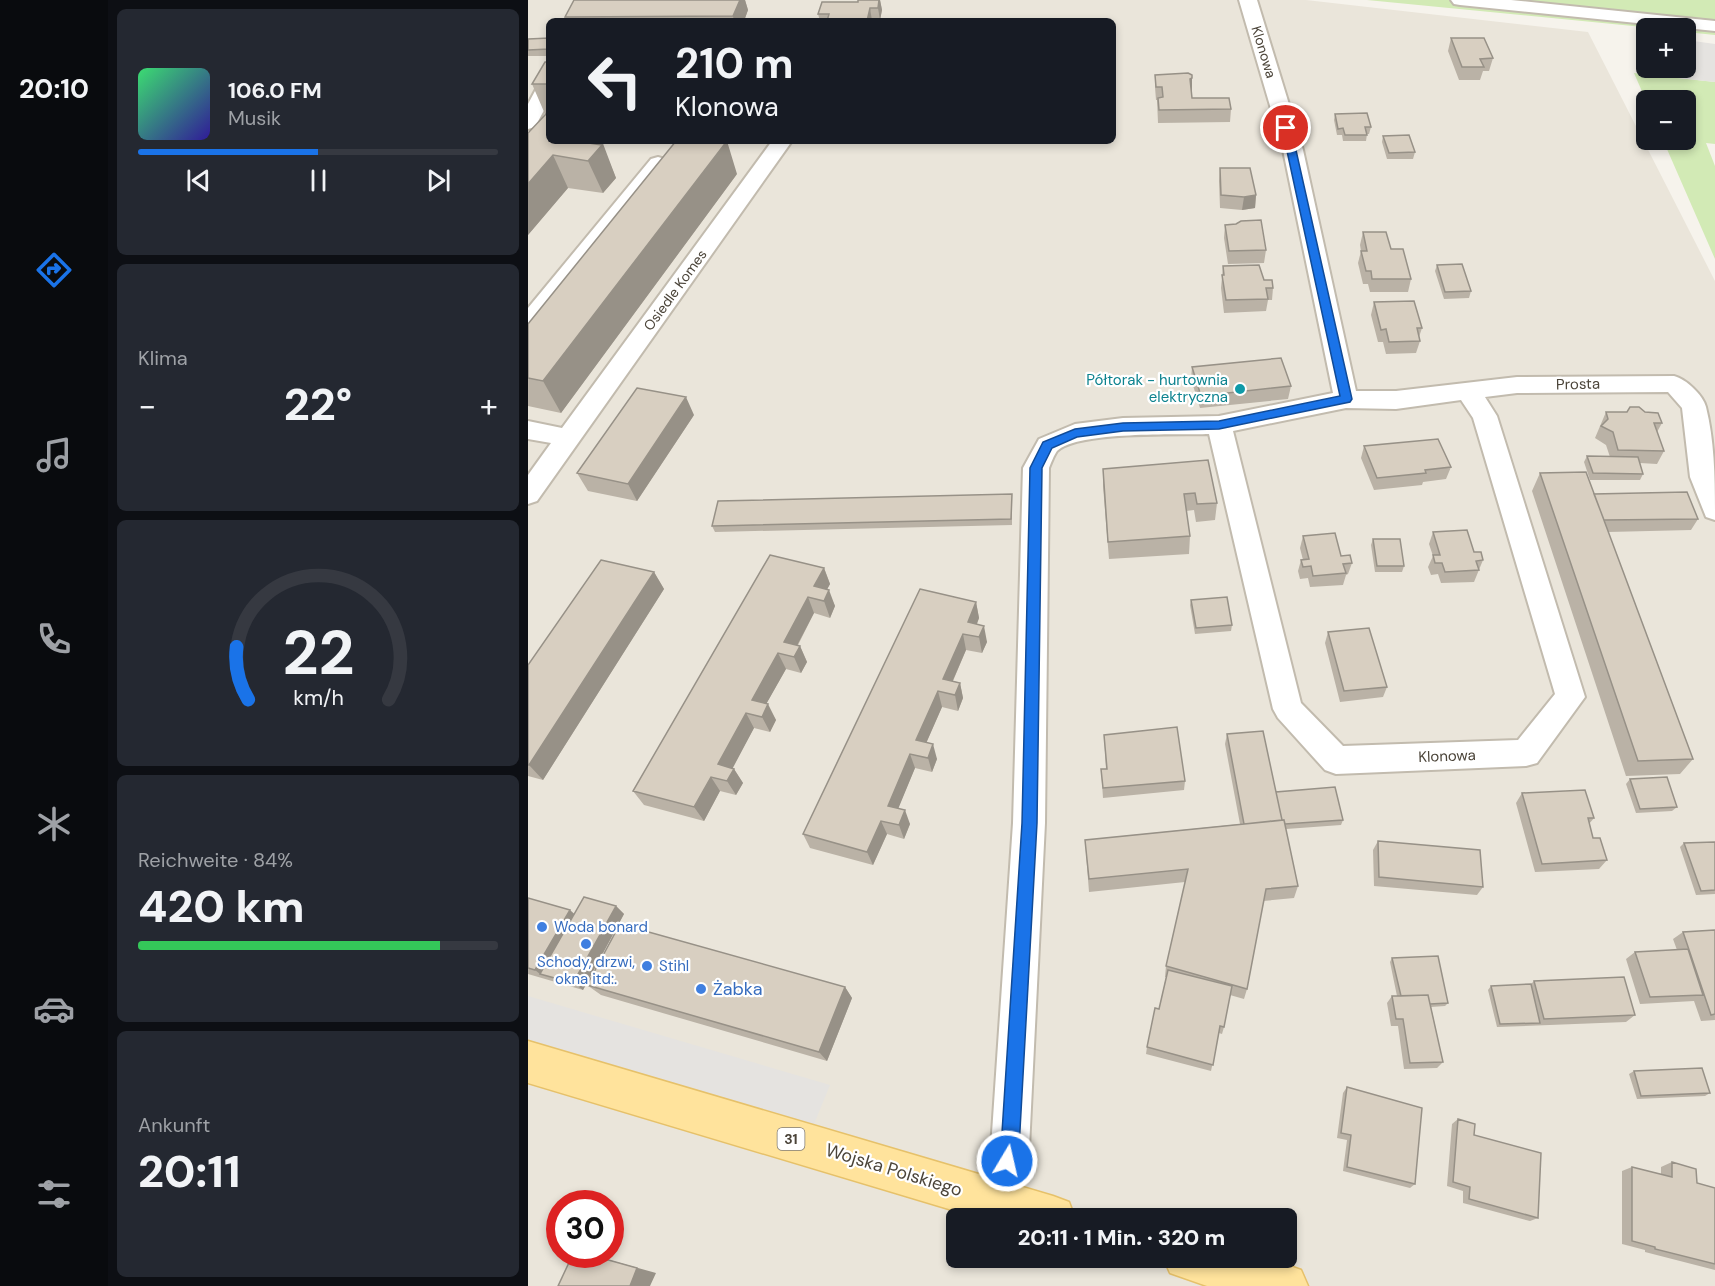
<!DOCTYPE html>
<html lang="de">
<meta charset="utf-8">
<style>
body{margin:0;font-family:"DM Sans",sans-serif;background:#242831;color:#f1f3f6;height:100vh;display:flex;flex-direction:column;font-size:22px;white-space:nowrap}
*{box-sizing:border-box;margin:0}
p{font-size:20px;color:#9ea1a6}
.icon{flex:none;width:33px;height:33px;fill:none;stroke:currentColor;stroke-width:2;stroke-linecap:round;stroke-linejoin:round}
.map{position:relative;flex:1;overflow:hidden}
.panel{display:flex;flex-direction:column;gap:9px;padding:9px;background:#0d0f14;width:420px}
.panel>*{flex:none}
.guide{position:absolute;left:18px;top:18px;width:570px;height:126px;border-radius:9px;box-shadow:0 3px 9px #0003;background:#171b24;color:#f1f3f6;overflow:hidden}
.buttons{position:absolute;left:1108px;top:18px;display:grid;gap:12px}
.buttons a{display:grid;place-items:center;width:60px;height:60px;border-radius:9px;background:#171b24;box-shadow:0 3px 9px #0003;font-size:30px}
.speed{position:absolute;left:18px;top:1190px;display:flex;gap:12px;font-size:30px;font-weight:700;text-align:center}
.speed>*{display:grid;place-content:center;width:78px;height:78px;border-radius:50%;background:#171b24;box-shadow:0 3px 9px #0003;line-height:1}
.speed .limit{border:9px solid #d22;background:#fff;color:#111}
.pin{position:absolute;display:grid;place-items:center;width:51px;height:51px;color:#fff;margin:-26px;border:3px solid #fff;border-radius:50%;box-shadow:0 2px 6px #0007}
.me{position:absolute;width:66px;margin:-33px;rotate:9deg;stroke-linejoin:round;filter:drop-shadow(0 0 4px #0008)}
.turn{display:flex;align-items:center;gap:21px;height:126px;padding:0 30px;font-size:27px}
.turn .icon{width:78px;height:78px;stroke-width:2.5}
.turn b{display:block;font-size:42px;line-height:51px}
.big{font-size:45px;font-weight:800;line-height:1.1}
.panel .card{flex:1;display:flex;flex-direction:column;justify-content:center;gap:9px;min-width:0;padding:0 21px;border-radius:9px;background:#242831}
.panel .dial{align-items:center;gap:0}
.dial svg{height:156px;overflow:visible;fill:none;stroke:#363941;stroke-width:7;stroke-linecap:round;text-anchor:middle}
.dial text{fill:#f1f3f6;stroke:none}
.song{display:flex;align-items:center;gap:18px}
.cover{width:72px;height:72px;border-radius:9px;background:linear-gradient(135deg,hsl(140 70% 55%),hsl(250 70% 35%))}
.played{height:6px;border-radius:3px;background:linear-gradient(90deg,#1a73e8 50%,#363941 50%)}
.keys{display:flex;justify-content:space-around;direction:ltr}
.heat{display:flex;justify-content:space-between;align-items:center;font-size:33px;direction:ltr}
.charge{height:9px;border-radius:4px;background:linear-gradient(90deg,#34c759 84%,#363941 0)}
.trip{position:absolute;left:418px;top:1208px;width:351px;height:60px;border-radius:9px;background:#171b24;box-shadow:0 3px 9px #0003;font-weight:800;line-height:60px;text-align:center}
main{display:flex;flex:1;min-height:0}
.dock{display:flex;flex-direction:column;width:108px;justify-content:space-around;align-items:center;background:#090b0e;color:#9ea1a6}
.dock .icon{width:42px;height:42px}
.dock .on{color:#1a73e8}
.dock b{font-size:27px;color:#f1f3f6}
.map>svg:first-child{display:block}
.residential{fill:#eae5da;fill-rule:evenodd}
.green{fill:#d2eab5}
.parking{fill:#e5e3e0}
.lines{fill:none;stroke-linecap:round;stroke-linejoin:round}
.street-casing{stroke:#c2bbae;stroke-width:4}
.primary-casing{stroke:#e6c16a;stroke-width:3}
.street{fill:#fff;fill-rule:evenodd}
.primary{fill:#ffe39c;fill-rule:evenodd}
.wall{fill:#bab2a6}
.shaded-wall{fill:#979187}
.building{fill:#d8cfc1;stroke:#979187;stroke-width:1.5}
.route{fill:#1a73e8;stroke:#114b97;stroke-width:1.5}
.culture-dot{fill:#0f9aa8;stroke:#fff;stroke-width:2}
.shop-dot{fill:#3f7fe0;stroke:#fff;stroke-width:2}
.labels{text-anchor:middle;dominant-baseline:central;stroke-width:4.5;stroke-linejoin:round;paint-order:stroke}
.far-street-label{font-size:14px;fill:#4b4439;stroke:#fff}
.shield{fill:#fff;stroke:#817c74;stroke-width:1.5}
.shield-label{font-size:14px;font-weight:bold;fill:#4b4439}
.culture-label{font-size:15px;fill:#0d838f;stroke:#fff;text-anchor:end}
.street-label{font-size:15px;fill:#4b4439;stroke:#fff}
.shop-label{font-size:15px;fill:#366cbe;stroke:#fff;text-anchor:start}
.near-shop-label{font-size:18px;fill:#366cbe;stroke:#fff;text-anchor:start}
.near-street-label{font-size:18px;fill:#4b4439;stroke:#fff}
</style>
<main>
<nav class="dock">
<b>20:10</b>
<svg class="icon on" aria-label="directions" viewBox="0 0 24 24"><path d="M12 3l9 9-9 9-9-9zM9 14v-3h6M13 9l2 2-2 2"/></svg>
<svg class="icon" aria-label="music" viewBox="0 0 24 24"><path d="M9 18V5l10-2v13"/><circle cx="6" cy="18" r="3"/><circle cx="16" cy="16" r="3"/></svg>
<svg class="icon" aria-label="phone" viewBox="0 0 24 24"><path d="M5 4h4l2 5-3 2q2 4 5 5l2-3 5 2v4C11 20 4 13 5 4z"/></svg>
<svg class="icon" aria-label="climate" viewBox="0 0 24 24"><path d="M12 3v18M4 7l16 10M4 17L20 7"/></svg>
<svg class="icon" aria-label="car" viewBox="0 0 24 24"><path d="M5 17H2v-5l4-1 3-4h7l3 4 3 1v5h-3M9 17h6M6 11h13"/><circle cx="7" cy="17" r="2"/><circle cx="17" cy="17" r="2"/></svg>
<svg class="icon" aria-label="filters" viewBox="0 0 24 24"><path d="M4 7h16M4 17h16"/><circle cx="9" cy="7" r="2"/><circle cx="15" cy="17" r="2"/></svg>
</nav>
<section class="panel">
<div class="card">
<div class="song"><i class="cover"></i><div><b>106.0 FM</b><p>Musik</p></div></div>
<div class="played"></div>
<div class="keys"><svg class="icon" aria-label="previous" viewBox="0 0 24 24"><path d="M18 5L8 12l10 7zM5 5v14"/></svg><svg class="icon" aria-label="pause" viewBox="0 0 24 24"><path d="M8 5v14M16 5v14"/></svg><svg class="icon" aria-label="next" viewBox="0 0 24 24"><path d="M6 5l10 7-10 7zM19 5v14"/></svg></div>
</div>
<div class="card"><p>Klima</p>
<div class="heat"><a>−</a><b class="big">22°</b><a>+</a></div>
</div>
<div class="card dial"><svg viewBox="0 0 100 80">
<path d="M14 69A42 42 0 1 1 86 69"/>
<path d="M14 69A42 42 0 0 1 8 42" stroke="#1a73e8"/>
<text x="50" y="56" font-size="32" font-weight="700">22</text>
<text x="50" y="72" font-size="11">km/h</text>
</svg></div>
<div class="card"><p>Reichweite · 84%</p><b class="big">420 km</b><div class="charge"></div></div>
<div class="card"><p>Ankunft</p><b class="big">20:11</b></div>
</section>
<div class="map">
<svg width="1187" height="1286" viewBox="0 0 1187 1286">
<rect width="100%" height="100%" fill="#f6f3ec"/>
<path class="residential" d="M0 0H778L1060 32 1187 281V1286H0ZM21 21H585V141H21ZM32 1203H82V1254H32ZM429 1218H759V1257H429Z"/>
<path class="green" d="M839 0H1187V35L1158 32V28H1125Z
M1106 73 1187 82V144L1178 143 1187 166V259L1135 140H1158V100H1119V103Z"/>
<path class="parking" d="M1158 40 1187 44V82L1130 76 1126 68H1158Z
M0 996 302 1085 284 1129 0 1043Z"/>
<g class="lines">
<g class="street-casing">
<path id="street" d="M711 0H729L775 150 828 391H868L989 377 1146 376C1158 379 1175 395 1178 407 1187 443 1187 483 1187 520L1178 517 1162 477 1154 408 1140 392 989 393 957 397 969 416 1057 697 1009 763 998 766 808 774 797 770 750 718 745 709 681 434C650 435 550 431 529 451 526 455 523 463 521 468L517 823 501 1148 481 1215C470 1219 464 1219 453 1215L448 1201 463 1148 485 823 495 468 511 439 547 424 595 418 691 416 805 393 755 150ZM933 400 945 418 1027 694 990 740 815 746 773 703 705 431 818 408 868 409Z
M923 0H983L1187 21V31L932 5 926 4Z
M21 76V101L7 127 0 129V104L14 78Z
M244 141H264L9 501 0 504V475L23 443 0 439V421L34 428Z
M130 157 137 159 140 163 137 167 8 328 0 331V308L123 159Z"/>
</g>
<g class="primary-casing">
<path id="primary" d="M0 1041 525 1196 541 1202 547 1218H451L0 1083Z
M635 1257H736L773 1270 780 1286H679L642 1273Z"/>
</g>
<use href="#street" class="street"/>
<use href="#primary" class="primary"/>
</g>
<path class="wall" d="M46 0H217L220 10 216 21H38L37 17Z
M330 0H352L354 10 352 20 292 21 290 14 330 2Z
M21 38V56H0V39Z
M923 38 965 58 961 71H955L952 80H931L920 51Z
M21 62V141L77 149H76L88 178 75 193 40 188 0 235 17 114 4 84Z
M627 75 664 91V98L703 109 702 122 630 123 629 100H628L627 87Z
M807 114 843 127 841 134H839L838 141H815L814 135H809L806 120Z
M855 136 887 152 885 159H859L854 142Z
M692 168 728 195 727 208 714 210 692 208 691 181Z
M209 174 33 413 0 406V324Z
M697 225 738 250 736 263 700 264 696 238Z
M835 232 863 249 883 279 880 292H842L840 284H835L830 263 833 251 832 245Z
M909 265 943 291 941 298 916 299 907 271Z
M695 266 736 280 745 288 744 300H740L738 311 696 313 693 288Z
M846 302 894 328 891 337 892 341 888 353 858 354 855 342H850L843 315Z
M664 367 763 386 760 399 672 408 663 379Z
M1078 412H1117L1134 423 1129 432 1136 451 1129 464 1112 463 1115 474 1112 480H1062L1056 462 1059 456 1082 457 1078 445 1067 438Z
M166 415 109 501 60 491 49 473Z
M836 446 923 467 918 479 895 482 894 485 846 490 833 458Z
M680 460 689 503 687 520 668 522 666 510 658 511 662 536 661 554 581 559 575 486V469Z
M1012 473 1066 494 1170 519 1163 530 1080 532 1165 759 1152 774 1098 776 1004 491Z
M484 494V525L187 532 184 526Z
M905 532 946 552 955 560 946 582 913 583 910 574 903 575 900 567 905 556 901 544Z
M775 536 824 563 820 574 818 575 815 585 782 587 780 578 772 579 770 571 773 560H775L772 548Z
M845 539 876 566 874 572H847L843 545Z
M296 568 302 584 299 589 307 606 302 618 286 613 270 645 272 646 279 662 273 673 258 669 238 704 248 720 242 732 226 728 204 768 206 769 215 783 208 795 192 791 176 821 116 805 105 791Z
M126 572 136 589 15 780 0 776V665Z
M663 600 704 625 703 631 667 634 662 605Z
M448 602 451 618 449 624 459 642 454 653 438 650 425 681 432 683 435 698 430 711 414 707 398 743 409 759 404 772 387 768 370 808 382 824 376 839 359 834 345 865 282 848 275 834Z
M800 632 859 687 855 697 812 702 797 643Z
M699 734 748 792 815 820 813 825 758 829 770 886 766 898 735 901 719 989 716 999 702 995 696 1027 694 1034 691 1033 683 1071 618 1054 619 1047 631 1009 638 977H637L638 966 657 882 561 892 557 840 712 824 697 744Z
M576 735 657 781 656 790 575 798 573 769H578Z
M1102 779 1149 807 1144 811 1108 813 1098 784Z
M994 793 1066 818 1061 824 1065 838 1079 860 1071 869 1007 872 988 803Z
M850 841 955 887 949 895 846 886 845 850Z
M1187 842V894L1168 895 1152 847 1156 843Z
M0 898 46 914 88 906 96 914 55 990 0 974Z
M1187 930V1020L1173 1021 1166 1001 1112 1004 1098 959 1107 952 1149 950 1145 939 1155 932Z
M864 958 920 1003 917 1006 903 1007 915 1062 909 1068 876 1069 870 1026H863L859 1003 864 996H869L862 962Z
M1006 981 1107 1015 1098 1022 969 1027 960 990 963 986 1003 984Z
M59 985 317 987 324 998 299 1061 73 995Z
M1106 1071 1182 1093 1177 1096 1109 1099 1101 1074Z
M819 1087 887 1184 882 1188 815 1171 819 1140 809 1138 815 1093Z
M930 1119 946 1135 1010 1218 1002 1221 935 1203V1191L919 1186 924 1124Z
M1144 1162 1169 1183 1187 1188V1270L1117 1252V1250L1094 1244V1171L1104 1167 1133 1174V1167Z"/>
<path class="shaded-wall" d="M212 0H217L220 10 216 21H206L205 16Z
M351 0H352L354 10 352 20 350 8Z
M342 8 344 21H339Z
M664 78V91L661 92 662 79Z
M42 141H74L88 178 75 193 60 161Z
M199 141 209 174 33 413 15 381Z
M25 155 40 188 0 235V184Z
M728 195 727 208 714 210 716 197Z
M158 397 166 415 109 501 100 484Z
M296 568 302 584 293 601 286 586Z
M126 572 136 589 15 780 1 765Z
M301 590 307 606 302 618 296 601Z
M280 597 286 613 263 657 256 642Z
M448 602 451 618 444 636 440 622Z
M456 626 459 642 454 653 451 637Z
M435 634 438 650 419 694 415 679Z
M272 646 279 662 273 673 266 657Z
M250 653 258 669 232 715 224 700Z
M432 683 435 698 430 711 427 695Z
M410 691 414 707 393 755 388 740Z
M240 704 248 720 242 732 234 717Z
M218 713 226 728 199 779 190 764Z
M405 744 409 759 404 772 400 758Z
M382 754 387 768 366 819 360 806Z
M206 769 215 783 208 795 199 781Z
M183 777 192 791 176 821 166 807Z
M377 810 382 824 376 839 371 825Z
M353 821 359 834 345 865 339 852Z
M88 906 96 914 55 990 45 983Z
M42 910 55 922 12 974 7 970Z
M317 987 324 998 299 1061 291 1052Z
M59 1254 67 1256 128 1273 122 1286H102Z"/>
<path class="building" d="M46 0H212L205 16 37 17Z
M330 0H351L350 8H342L339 21H299L301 14H290L294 2H330Z
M21 38V49L0 50V39Z
M923 38H956L965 58 952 59 956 67H934Z
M17 62H21V84H4Z
M660 73 664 75V78L662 79 664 98H701L703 109 631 110 630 98 635 97 634 87H628L627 75Z
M839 113 843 127H837L839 135H817L815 128 810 129 807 114Z
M18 114H21V141H47L74 145 60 161 25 155 0 184V133Z
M881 135 887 152 861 153 855 136Z
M148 141H199L15 381 0 378V324Z
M692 168H722L728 195 716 197 693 195Z
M733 220 738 250 701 251 697 225 708 224 713 221Z
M835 232H858L863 249H875L883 279H844L843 271H838L833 251H839Z
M934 264 943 291 917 292 909 265Z
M731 265 736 280H744L745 288H738L740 299 698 300 694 275H696L695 266Z
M886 301 894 328H889L892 341 861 342 858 329 853 330 846 302Z
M753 358 763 386 673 396 664 367Z
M109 388 158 397 100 484 49 473Z
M1102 407H1111L1117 412 1130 413 1134 423H1126L1136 451 1090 450 1085 432 1073 426 1080 419 1078 412H1099Z
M910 439 923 467 897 470 898 473 849 478 836 446Z
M1059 456 1110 457 1115 474 1065 473Z
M680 460 689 503 669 504 667 493 656 494 662 536 580 542 575 469Z
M1058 472 1165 759 1110 761 1012 473Z
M1159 492 1170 519 1076 520 1066 494Z
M484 494 483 519 184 526 190 501Z
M939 530 946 552H953L955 560 948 561 951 570 917 572 914 563H907L905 555H912L905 532Z
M807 533 813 556 822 555 824 563 815 564 818 573 785 576 783 566 775 567 773 560 781 559 775 536Z
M845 539H872L876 566H849Z
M242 555 296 568 286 586 301 590 296 601 280 597 256 642 272 646 266 657 250 653 224 700 240 704 234 717 218 713 190 764 206 769 199 781 183 777 166 807 105 791Z
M73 560 126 572 1 765H0V665Z
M392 589 448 602 440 622 456 626 451 637 435 634 415 679 432 683 427 695 410 691 388 740 405 744 400 758 382 754 360 806 377 810 371 825 353 821 339 852 275 834Z
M699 597 704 625 668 628 663 600Z
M841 628 859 687 816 691 800 632Z
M649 727 657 781 575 788 573 769H579L576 735Z
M735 731 754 820 716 824 699 734Z
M1139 777 1149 807 1112 809 1102 779Z
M807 787 815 820 757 824 756 820H754L748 792Z
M1057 790 1066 818H1060L1065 838H1072L1079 860 1014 864 994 793Z
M756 820 770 886 738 889 719 989 638 966 660 869 561 879 557 840Z
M850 841 952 850 955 887 851 877Z
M1187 842V890L1173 891 1156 843Z
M56 897 88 906 45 983 12 974Z
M0 898 42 910 7 970 0 968Z
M92 924 317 987 291 1052 59 985Z
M1187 930V1014L1183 1015 1155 932Z
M1160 949 1175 995 1122 997 1107 952Z
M910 956 920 1003 902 1004 900 995 873 996 864 958Z
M640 970 704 986 696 1027 692 1026 685 1065 619 1047 627 1008 631 1009Z
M1096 977 1107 1015 1016 1019 1006 981Z
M1003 984 1012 1023 972 1024 963 986Z
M900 995 915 1062 882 1063 875 1019H868L864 996Z
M1174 1068 1182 1093 1113 1096 1106 1071Z
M819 1087 894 1108 887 1184 819 1167 823 1135 813 1133Z
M930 1119 947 1124 946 1135 1013 1153 1010 1218 941 1199 942 1187 925 1182Z
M1144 1162 1168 1169 1169 1183 1187 1188V1264L1127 1249V1247L1104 1241V1167L1144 1177Z
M45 1254H59L109 1268 102 1286H30Z"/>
<path class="route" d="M758 125 763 128 824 399 822 402 691 429 595 431 549 437 524 448 514 468 509 823 491 1148 485 1168 479 1170 472 1168 470 1161 473 1148 494 823 502 468 515 442 547 429 595 423 691 421 812 396 754 128Z"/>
<circle class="culture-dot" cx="712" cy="389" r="6"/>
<g class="shop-dot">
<circle cx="14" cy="927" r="6"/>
<circle cx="58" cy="944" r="6"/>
<circle cx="119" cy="966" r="6"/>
<circle cx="173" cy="989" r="6"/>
</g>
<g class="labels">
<g class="far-street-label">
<text transform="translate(736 52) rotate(73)">Klonowa</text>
<text transform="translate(147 290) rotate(-54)">Osiedle Komes</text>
</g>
<rect class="shield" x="249.5" y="1128" width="27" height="22" rx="4.5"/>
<g class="shield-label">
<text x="263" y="1139">31</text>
</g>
<g class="culture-label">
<text x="700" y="380">Półtorak - hurtownia<tspan x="700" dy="17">elektryczna</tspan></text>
</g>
<g class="street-label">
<text transform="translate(1050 384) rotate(-1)">Prosta</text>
<text transform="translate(919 756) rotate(-2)">Klonowa</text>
</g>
<g class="shop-label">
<text x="26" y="927">Woda bonard</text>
<text x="58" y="962" text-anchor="middle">Schody, drzwi,<tspan x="58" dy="17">okna itd:.</tspan></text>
<text x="131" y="966">Stihl</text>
</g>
<g class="near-shop-label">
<text x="185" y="989">Żabka</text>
</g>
<g class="near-street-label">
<text transform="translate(366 1170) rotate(17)">Wojska Polskiego</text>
</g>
</g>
</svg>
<div class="buttons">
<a>+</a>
<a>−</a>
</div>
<div class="speed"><div class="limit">30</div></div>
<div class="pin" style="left:758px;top:128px;background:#d93025"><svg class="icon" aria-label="arrive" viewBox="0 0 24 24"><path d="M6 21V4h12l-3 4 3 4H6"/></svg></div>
<svg class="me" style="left:479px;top:1161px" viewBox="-20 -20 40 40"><circle r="17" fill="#1a73e8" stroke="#fff" stroke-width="3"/><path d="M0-11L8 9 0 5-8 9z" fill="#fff"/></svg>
<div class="trip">20:11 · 1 Min. · 320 m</div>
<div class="guide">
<div class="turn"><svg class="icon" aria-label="left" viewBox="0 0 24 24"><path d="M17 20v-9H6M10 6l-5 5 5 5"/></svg><div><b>210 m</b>Klonowa</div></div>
</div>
</div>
</main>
